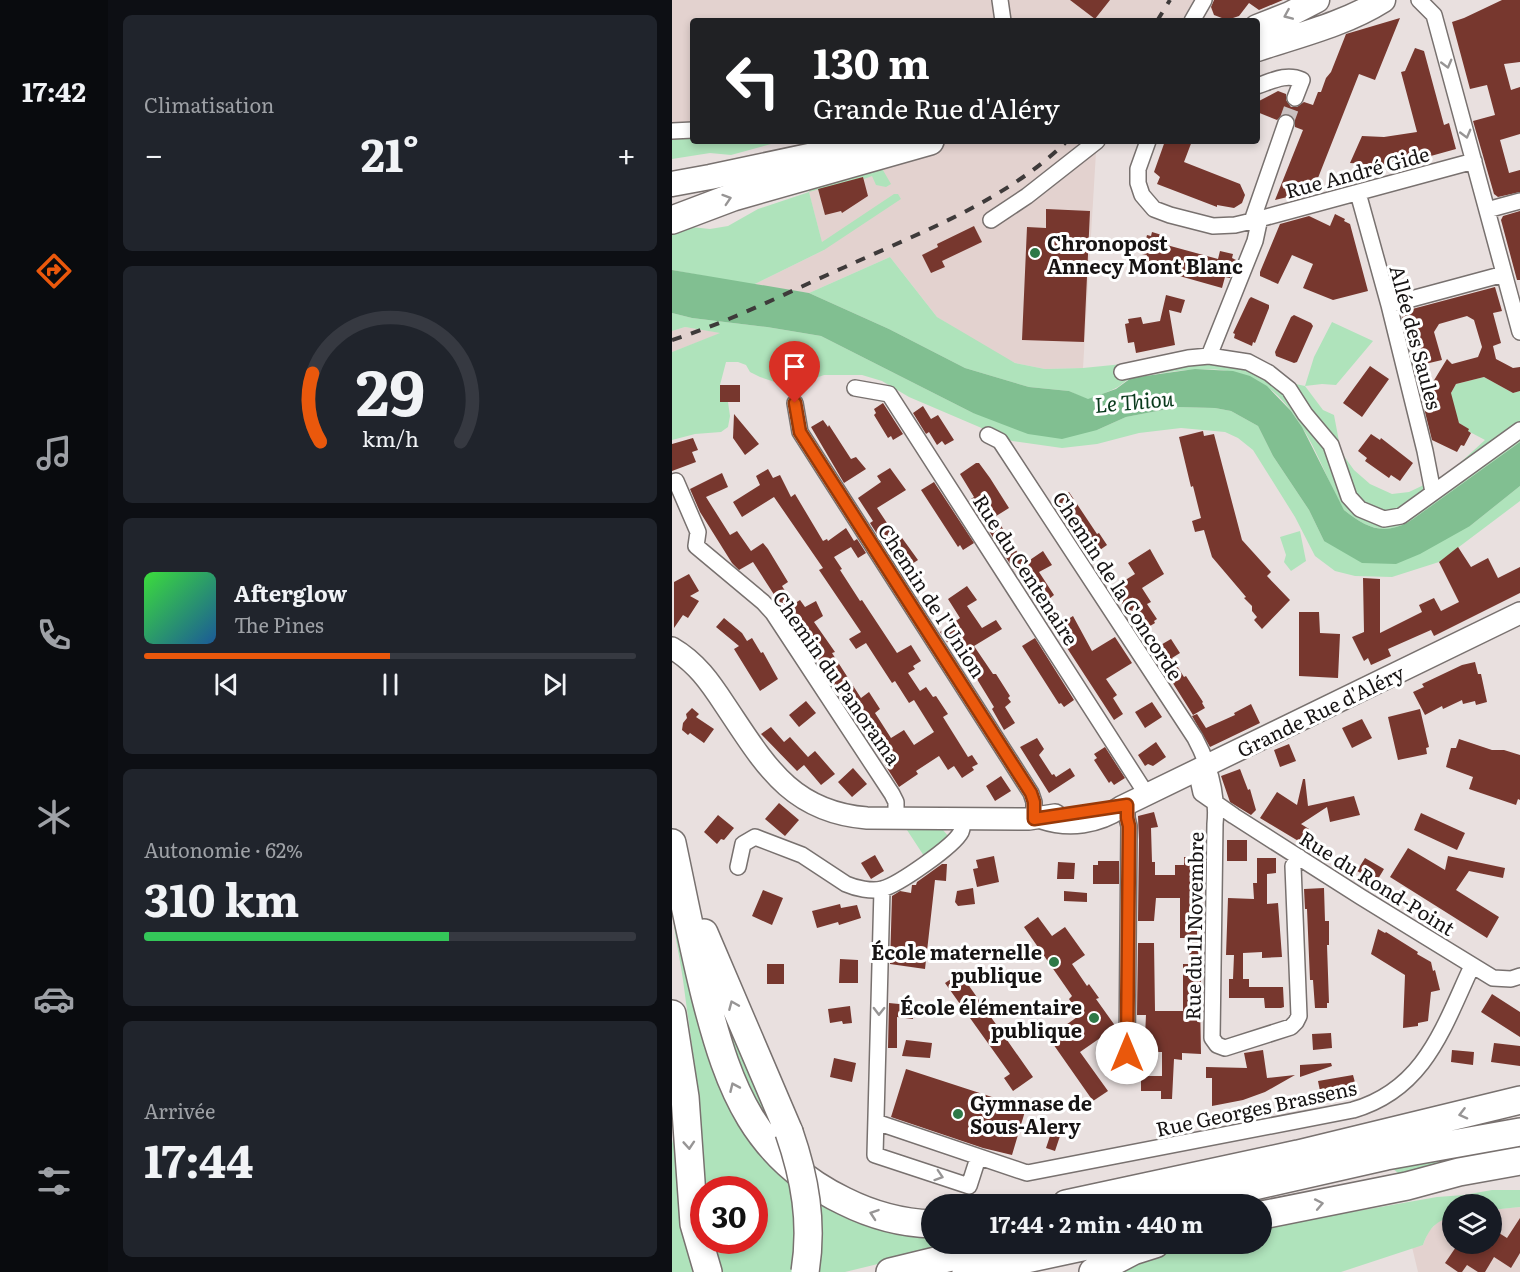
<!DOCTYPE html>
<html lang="fr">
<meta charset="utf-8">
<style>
body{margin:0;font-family:Literata,serif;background:#20242c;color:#f1f3f6;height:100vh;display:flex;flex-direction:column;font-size:22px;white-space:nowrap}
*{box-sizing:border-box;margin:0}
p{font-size:20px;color:#9ea1a6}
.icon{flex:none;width:33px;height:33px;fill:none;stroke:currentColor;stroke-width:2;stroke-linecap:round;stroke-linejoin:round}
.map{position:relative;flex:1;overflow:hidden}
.drawer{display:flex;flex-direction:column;gap:15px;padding:15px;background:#0d0f14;width:564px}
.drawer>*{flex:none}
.hud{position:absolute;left:18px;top:18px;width:570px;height:126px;border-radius:6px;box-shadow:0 3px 9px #0003;background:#202124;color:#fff;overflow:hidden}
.buttons{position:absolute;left:770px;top:1194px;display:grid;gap:12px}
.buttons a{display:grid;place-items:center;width:60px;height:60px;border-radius:50%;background:#171b24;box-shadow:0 3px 9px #0003;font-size:30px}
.speed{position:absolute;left:18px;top:1176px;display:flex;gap:12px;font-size:30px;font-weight:700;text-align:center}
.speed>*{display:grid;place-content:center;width:78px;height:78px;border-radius:50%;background:#171b24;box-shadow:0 3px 9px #0003;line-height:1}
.speed .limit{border:9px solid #d22;background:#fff;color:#111}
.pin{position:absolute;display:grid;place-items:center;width:51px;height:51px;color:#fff;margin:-62px -26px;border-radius:50% 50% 50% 0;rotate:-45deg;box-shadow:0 0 6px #0007}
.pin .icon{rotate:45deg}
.me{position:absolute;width:66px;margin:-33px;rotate:0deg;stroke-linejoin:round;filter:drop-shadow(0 0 4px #0008)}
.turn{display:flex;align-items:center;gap:21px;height:126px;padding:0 24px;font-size:27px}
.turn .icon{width:78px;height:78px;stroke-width:2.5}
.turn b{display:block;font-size:42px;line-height:51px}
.big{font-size:45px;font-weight:700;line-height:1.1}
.drawer .card{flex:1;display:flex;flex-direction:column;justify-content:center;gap:9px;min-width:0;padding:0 21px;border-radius:9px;background:#20242c}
.drawer .dial{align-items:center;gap:0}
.dial svg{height:156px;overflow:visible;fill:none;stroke:#363941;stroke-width:7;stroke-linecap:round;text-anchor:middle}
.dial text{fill:#f1f3f6;stroke:none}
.song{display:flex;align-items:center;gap:18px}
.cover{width:72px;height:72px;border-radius:9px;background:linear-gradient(135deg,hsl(120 70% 55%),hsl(210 70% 35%))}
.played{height:6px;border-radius:3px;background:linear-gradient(90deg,#ea580c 50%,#363941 50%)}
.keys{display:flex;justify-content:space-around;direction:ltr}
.heat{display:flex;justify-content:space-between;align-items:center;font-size:33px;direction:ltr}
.charge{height:9px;border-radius:4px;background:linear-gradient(90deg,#34c759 62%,#363941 0)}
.trip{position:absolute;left:249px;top:1194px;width:351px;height:60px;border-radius:30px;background:#171b24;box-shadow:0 3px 9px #0003;font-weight:700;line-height:60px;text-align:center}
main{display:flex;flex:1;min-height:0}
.tabs{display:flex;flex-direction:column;width:108px;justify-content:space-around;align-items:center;background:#090b0e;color:#9ea1a6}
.tabs .icon{width:42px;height:42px}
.tabs .current{color:#ea580c}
.tabs b{font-size:27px;color:#f1f3f6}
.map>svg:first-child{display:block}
.built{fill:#e3d2cf}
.green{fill:#afe3bb}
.water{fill:#81bf91}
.building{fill:#77372e}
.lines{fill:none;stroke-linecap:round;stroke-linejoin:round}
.street-tunnel{stroke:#cac1c1;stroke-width:15;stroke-dasharray:15 8;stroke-linecap:butt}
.street-casing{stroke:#78716f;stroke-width:18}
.secondary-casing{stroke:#78716f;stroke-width:24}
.primary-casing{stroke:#78716f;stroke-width:27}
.highway-casing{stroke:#78716f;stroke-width:30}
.street{stroke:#fff;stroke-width:15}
.secondary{stroke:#fff;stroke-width:21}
.primary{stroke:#fff;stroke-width:24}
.highway{stroke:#fff;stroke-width:27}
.rail{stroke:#3e3a3a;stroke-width:4;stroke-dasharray:10 10;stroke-linecap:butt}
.highway-bridge-casing{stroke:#78716f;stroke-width:30;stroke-linecap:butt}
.highway-bridge{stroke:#fff;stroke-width:27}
.oneway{stroke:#979595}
.route-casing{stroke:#983908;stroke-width:15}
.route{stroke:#ea580c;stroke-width:10}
.poi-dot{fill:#2e7947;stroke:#fff;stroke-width:2}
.labels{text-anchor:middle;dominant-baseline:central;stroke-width:6;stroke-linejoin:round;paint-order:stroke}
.street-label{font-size:20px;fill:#171414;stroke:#fff}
.poi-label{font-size:20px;font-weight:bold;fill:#171414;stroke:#fff;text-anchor:start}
.water-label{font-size:21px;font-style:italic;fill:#093a1c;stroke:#fff}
</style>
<main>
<nav class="tabs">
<b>17:42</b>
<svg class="icon current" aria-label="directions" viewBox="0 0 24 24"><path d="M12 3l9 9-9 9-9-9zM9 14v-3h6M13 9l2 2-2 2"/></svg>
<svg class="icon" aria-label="music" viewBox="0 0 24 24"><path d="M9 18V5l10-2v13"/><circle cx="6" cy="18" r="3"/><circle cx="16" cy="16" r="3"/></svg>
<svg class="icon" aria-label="phone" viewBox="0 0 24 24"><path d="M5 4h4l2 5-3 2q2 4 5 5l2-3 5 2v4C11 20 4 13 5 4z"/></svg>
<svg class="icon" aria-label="climate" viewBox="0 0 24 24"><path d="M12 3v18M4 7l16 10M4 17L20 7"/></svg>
<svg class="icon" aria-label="car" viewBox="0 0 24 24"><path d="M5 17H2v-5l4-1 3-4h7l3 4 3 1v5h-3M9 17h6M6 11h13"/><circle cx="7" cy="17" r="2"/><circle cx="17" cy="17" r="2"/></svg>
<svg class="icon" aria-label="filters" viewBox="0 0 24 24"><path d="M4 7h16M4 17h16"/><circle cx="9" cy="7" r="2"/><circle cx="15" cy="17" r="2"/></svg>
</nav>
<section class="drawer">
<div class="card"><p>Climatisation</p>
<div class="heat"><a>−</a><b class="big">21°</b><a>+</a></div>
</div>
<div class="card dial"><svg viewBox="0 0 100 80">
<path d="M14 69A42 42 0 1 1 86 69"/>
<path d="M14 69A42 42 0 0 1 10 34" stroke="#ea580c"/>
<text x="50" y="56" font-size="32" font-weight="700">29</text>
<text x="50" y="72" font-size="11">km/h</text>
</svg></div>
<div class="card">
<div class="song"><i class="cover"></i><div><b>Afterglow</b><p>The Pines</p></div></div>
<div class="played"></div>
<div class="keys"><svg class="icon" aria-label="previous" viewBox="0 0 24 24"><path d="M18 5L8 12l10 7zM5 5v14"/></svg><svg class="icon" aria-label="pause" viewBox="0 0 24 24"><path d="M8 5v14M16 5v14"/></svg><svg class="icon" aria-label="next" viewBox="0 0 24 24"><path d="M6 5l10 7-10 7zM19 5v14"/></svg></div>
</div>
<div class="card"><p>Autonomie · 62%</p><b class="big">310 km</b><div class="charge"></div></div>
<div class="card"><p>Arrivée</p><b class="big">17:44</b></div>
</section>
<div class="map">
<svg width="848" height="1272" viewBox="0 0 848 1272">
<rect width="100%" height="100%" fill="#e9e0df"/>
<path class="built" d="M0 0H522L509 21H21V138L0 139Z
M184 141H438L424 152 411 368 373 369 343 363 323 353 265 317 218 257 137 293 81 285 152 250 135 185Z
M13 327 50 333 0 352V331Z
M848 1207V1272H746L740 1247 751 1245 756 1232 768 1220 780 1217V1244H819V1210Z"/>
<path class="green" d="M21 138V141H110L59 155 38 153 0 159V139Z
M208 165 219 184 214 187 204 185 200 176 192 179 191 177 137 192 150 242 222 194H226L229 199 152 250 81 285 0 270V225L38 229 56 226 86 209 137 192 135 185Z
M218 257 265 317 343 363 373 369 411 368 451 364 530 351 619 383 633 386 642 357 660 322 701 341 664 385 650 384 633 386 651 410 662 415 669 452 682 470 698 484 720 494 737 492 777 473 813 440 796 431V429L787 423 777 397 784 384 812 377 841 393 848 391V442L741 519C714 536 697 530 672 510 656 483 646 451 628 424 595 371 557 364 498 372 486 374 473 374 461 377 454 379 449 386 442 389 434 393 425 396 416 400L397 391 357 387 293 368 217 329 137 293Z
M0 313 20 318 95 327 149 336 301 413 425 430 454 417 506 407 543 408 559 411 586 426 601 456 637 510 652 541 798 526 848 486V501L767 562 720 577 683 576 663 571 643 556 623 517 581 450 566 438 553 432 509 428 467 433 425 444 390 448 340 441 237 397 210 381 190 375H152L124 385 106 383 88 377 78 372 74 365 66 362H54L48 385H68V402H56L58 416 56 427 49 432 23 434 0 440V352L48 333 13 327 0 331Z
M628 531 634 561 619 571 612 562 614 555 608 537Z
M235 830H271L277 837 252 856Z
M0 898 91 1148 259 1233 260 1244H288L173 1272H50L40 1241 82 1240V1190L32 1189C32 1119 20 1049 11 980 7 952 0 925 0 898Z
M37 966 98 1122 72 1081Z
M3 1129 27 1272H0V1144Z
M848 1138V1157L737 1176 726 1173 719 1167Z
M820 1190H848V1207L819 1210V1204H780V1217C763 1221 757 1229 751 1245L669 1272H444L476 1257 528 1244H590V1229L612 1224 765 1197 792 1195Z"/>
<path class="water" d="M0 270 137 293 217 329 293 368 357 387 397 391 416 399 444 389 459 378 523 369 561 371 578 376 595 386 619 411 630 427 672 510C697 530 714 536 741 519L848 442V486L798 526 748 554 724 564 690 563 652 541 637 510 601 456 586 426 559 411 543 408 506 407 454 417 425 430 390 439 356 434 301 413 149 336 95 327 20 318 0 313Z"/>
<path class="building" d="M398 0H438L423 19Z
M542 0H611L587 10 577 3 567 16 555 20 542 15 539 7Z
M830 0H848V62L832 64 839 90 848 87V134L828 140 837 173 848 170V192L826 197 822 194 801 121 823 115 815 85 798 89 780 22 792 18Z
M728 18 703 80 687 74 644 183 636 181 632 193 603 200 631 130 623 127V121L618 114H612L605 120 585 112V102L606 91 614 94V100L619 107H625L632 102 641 105 646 92H649L654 78 659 72 674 34Z
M743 48 752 51 772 125 777 123 784 149 730 164 706 165 678 163 690 136 712 137 745 132 729 72 733 71Z
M493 141H520L512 162 568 184 573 195 570 203 562 208 545 205V207L485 184 488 177 482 172Z
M191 177 196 196 170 213 169 211 153 215 146 189Z
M374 209 418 211 412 342 350 340 355 227 374 228Z
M848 211V280H845L829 220 831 216Z
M663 214 673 219 672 221 678 224 696 291 661 300 631 288 641 264 620 255 606 284 588 276V272L608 224 637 216 658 226Z
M302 226 310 242 270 261 273 267 259 273 250 255 266 247 265 244Z
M480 232 493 236 491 244 546 259 548 251 561 254 560 258 564 260 558 278 553 277 550 288 472 266 475 255 470 254 475 235 479 236Z
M823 287 830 311 821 313 829 343 821 346 824 359 841 368 848 367V391L841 393 812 377 784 384 779 393 787 423 797 429 796 431 799 433 792 446 789 445 785 452 760 440 750 400 775 359 780 364 806 357 810 347 802 320 795 316 767 324 762 332 770 360 753 364 745 334 735 337 729 312Z
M494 295 513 300 509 313 497 310 503 345 464 353 462 342 456 343 453 324 457 323 456 319 469 317 471 324 488 321Z
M579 297 597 305V308L583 343 581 342 580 346 562 338 563 334 561 333 577 299Z
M622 315 639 323 641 326 625 362 622 363 604 356 603 352 619 317Z
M698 366 717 379 690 417 671 403Z
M48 385H68V402H48Z
M211 403 231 434 221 440 219 436 216 438 202 415 204 413 202 409Z
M251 406 259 419 266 415 282 440 273 445 270 441 265 445 257 432 254 434 241 413Z
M62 414 87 444 73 455 61 438Z
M151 420 156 427 157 425 179 459 184 457 194 469 172 483 139 427Z
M531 431 532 436 542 434 570 540 599 572 595 576 618 600 590 629 582 620 585 617 580 611V606L572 598 574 597 540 557 532 530 523 532 520 521 529 518 521 486 519 487 507 437Z
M699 434 708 440 709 438 741 463 728 481 719 475 717 478 693 461 695 458 686 451Z
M21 438 26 450 20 452 24 462 0 471V444Z
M304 463H307L318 478 337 508 321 518 313 505 306 509 299 499 302 497 288 474Z
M218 468 234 490 205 508 217 526 220 524 246 560 232 569 215 543 212 545 198 523 201 521 186 498 209 482 205 476Z
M96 469 101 478 108 475 119 497 123 494 151 541 155 539 156 541 174 528 182 541 185 539 194 553 186 558 179 547 162 557 170 569 168 570 188 601 190 600 225 653 239 645 249 661 241 666 243 669 236 673 248 691 254 687 261 697 264 696 276 714 271 717 296 757 300 755 306 764 300 767 302 770 290 778 282 766 276 770 267 756 244 771 246 774 227 787 191 730 194 728 174 699 172 700 114 609 128 600 133 607 144 601 151 616 142 622 163 652 160 653 189 698 197 692 208 709 203 713 219 738 232 730 242 745 262 732 242 700 237 703 223 681 220 683 194 643 184 649 177 639 189 632 147 570 151 568 102 497 70 517 61 502 88 485 84 476Z
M50 473 56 487 34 497 58 535 65 531 79 551 91 543 96 549 116 582 110 586 121 604 112 610 81 562 67 570 60 563 28 512 18 489Z
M262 482 302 543 291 550 288 545 286 547 249 490Z
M397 492 425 534 427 533 435 545 418 557 383 501Z
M328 524 352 563 342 570 317 531Z
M786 547 799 567 816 558 826 578 848 567V593L762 636 759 630 716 649 719 656 699 665 696 658 692 661 680 637 692 632 691 578 708 579V633L750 612 747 605 762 598 769 611 787 602 767 562Z
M478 549 492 574 470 588 479 602 475 604 485 619 482 621 483 623 470 631 452 603 450 604 439 589 463 574 456 563Z
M371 551 380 565 367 572 382 595 377 599 381 605 378 607 386 620 378 626 359 594 364 591 349 566Z
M17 574 27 591 18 596 27 601 16 618 11 615 2 628V582Z
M295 586 305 600 295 606 310 628 324 620 330 629 302 646 321 674H324L338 696 336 698 339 702 333 707 343 723 332 730 320 709 322 707 300 671 296 673 268 632 288 618 276 599Z
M627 612H647L648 633 668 634 666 678 627 676Z
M401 616 420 651 443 637 460 663 434 679 445 695 441 698 451 714 442 720 382 628Z
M52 618 70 633 75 641 80 638 89 653 91 652 106 679 88 691 62 649 67 646 44 627Z
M363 638 402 700 392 707 389 703 387 704 350 646Z
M499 639 508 653 500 658 512 677 514 676 531 702 530 703 533 708 521 715 480 650Z
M803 662 806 674H809L815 702 804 705 803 701 791 704 790 700 771 709 770 706 753 715 741 692 752 687 750 684 790 665Z
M134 701 144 713 127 727 117 715Z
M480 702 490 717 473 728 463 712Z
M579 704 588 723 538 747 520 716 525 714 534 728 563 715 562 713Z
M20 708 27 714 24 717 42 729 32 743 18 733 16 735 10 730 11 723 15 718 14 714Z
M748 709 757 747 754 748 755 754 726 760 716 717Z
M690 719 700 738 680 748 670 728Z
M99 727 112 742 118 737 136 757 143 751 163 774 149 785 132 765 125 771 89 734Z
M365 738 372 749 367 755 380 775 382 774 384 777 398 768 403 776 377 793 348 747Z
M787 739 820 750H832L848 755V800L846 799 844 805 797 789 801 777 774 767 779 748H784Z
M484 742 494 757 481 766 476 764 473 766 466 755Z
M617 744 624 761 608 767 602 750Z
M433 747 453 778 442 785 439 781 437 783 422 760 425 758 422 754Z
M181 768 195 784 180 797 166 782Z
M568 769 576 790 578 789 584 810 579 815 558 802 549 776Z
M329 776 339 791 323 801 314 786Z
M631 779H633L636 806 682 796 688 815 658 822 655 807 629 824 637 829 628 842 588 818 605 792 625 805Z
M107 803 127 820 113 836 93 819Z
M482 812 486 827 479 828 480 862H483V875H503V865H512V857H530V888H525V938H508V898H484L482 921H466L467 840 466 816Z
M749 813 793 833 785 850 742 830Z
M46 815 62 828 52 840 49 839 45 844 32 832Z
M555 840H575V861H555Z
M736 848 773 870 776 856 833 868 831 878 797 871 784 890 827 917 815 938 718 877Z
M203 855 212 871 199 879 189 863Z
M322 856 327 882 305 887 301 869 306 868 304 860Z
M585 858H604V873L595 874V904L606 903 610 957 590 958V952L571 953V979H577V987H611L612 1007 609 1008H593L592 998H557V979H561L562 955H554L556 898 582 899 581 883H585Z
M693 858 712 869 706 879 700 875 698 878 685 871Z
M426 861H447V884H421V865H426Z
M386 862 403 863 402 879H385Z
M270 864H275L274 881 263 880 253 969 218 964 220 896 228 891 239 893 240 885H244L245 882Z
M301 888 303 904 286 906 283 902 285 891Z
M652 888 653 921H657V945H655L657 1003H655V1008H643L641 980H638L635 909H633L632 889Z
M91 890 111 898 100 925 80 916Z
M392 891 415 893V902L392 901Z
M168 904 169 908 185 905 189 918 167 925 166 922 145 928 140 911Z
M366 917 380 936 393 927 413 955 400 964 415 986 417 984 427 998 424 999 444 1027 408 1052 436 1091 421 1101 379 1041 383 1038 381 1034 408 1015 397 999 400 996 352 927Z
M706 929 713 933 714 932 746 952 745 954 759 962 761 971 763 970 768 990 759 992 756 1021 746 1023V1026L731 1028 733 975 699 954Z
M531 941 528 1001 529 1054 510 1053V1060L502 1059 500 1099H489V1091H469V1076H490V1052H466L467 1036H473L474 1015H465L466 943H482L483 1011H511V964H517L518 942Z
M168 959 186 960V983H167Z
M95 964H112V984H95Z
M288 973 361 1077 341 1091 332 1078 338 1074 273 983Z
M820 994 848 1012V1037L809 1012Z
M227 1001 237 1003 236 1005 243 1006 241 1019 225 1017V1048H216L217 1003 227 1004Z
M178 1006 180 1023 171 1024 170 1021 158 1023 156 1009Z
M659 1033 660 1048 641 1050 640 1034Z
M234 1040 260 1043 258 1058 230 1056Z
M822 1043 848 1046V1066L819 1062Z
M591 1050 595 1078 623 1075 593 1092 571 1100 540 1106V1078H534V1067L575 1068 572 1053Z
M780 1050 802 1052 801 1065 779 1062Z
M162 1058 184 1063 180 1082 158 1077Z
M659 1063 660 1066 628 1077V1065Z
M234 1069 354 1108 340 1155 311 1148 219 1117Z
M681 1075 685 1090 649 1096 646 1081Z
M380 1130 389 1133 383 1151 374 1148Z
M848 1218V1253L839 1268 822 1257 813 1272H806L795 1265 790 1272H786L773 1263 786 1244H819V1228L835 1238Z"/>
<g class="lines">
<path class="street-tunnel" d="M614 123 623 98"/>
<g class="street-casing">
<path id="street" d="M328 0 331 21
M747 0 762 15 848 332
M520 21 532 0
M585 86C600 81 614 73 630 80L623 98
M0 131 21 130
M476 141 466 169V183L470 195 482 209 498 215 541 226 563 225 580 221 802 161
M686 193 717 305 753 451 761 492
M815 210 848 201
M319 220 355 196 425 141
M580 221 614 123
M717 305 832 274
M537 356 583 241 588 218
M450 372 516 358 537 356 576 362 597 373 617 389 633 414 659 445 677 497 688 509 712 519 729 516 848 430
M183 388 217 394 475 795
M123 403 128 432 359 793 362 802V819
M316 435 328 441 523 738C538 766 546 793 543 824L540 1038 545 1045 553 1048 619 1027 624 1022 627 1016 621 866 627 857
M4 481 26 532 24 546 91 602 101 613 220 794 224 802V818
M524 770 529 793 562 816 689 897 821 978 839 979 848 976
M66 867 71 844 83 837 130 855 174 884C183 888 200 892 210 889 226 885 282 846 289 832 291 827 291 823 291 818
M210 890 203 1155 297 1186 306 1158
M455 1053 457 826 455 818V805
M204 1122 355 1173 681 1110C753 1089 771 1028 800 966"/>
</g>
<g class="secondary-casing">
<path id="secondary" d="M0 648C24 662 38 682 53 705 92 763 118 812 195 818L357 819 383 815
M370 818C397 827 426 823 449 807L848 613"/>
</g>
<g class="primary-casing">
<path id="primary" d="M585 27 618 14 645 0
M585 49C627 35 673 24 711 0
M0 184 38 177 207 141"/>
</g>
<g class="highway-casing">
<path id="highway" d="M0 220 61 197 258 141
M0 843C11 895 21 947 34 999 57 1089 83 1158 172 1201 200 1215 229 1223 260 1224
M32 933 117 1132
M0 1014 13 1097 22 1224 36 1272
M394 1204 626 1154 848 1100
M503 1204 714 1156 848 1132
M590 1215 735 1186 787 1172 848 1161
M218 1272 333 1244
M294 1272 424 1244
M421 1272 461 1251 483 1244"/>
</g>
<use href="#street" class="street"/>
<use href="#secondary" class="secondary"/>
<use href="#primary" class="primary"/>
<use href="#highway" class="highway"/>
<path class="rail" d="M485 21 498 0
M0 340C60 321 116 292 173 267 249 232 334 201 395 141"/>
<g class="highway-bridge-casing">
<path id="highway-bridge" d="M117 1132C133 1178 141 1223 133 1272"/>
</g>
<use href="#highway-bridge" class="highway-bridge"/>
</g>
<defs><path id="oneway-chevron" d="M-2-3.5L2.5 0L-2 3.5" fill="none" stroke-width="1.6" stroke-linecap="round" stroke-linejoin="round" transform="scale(1.5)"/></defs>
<g class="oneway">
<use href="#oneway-chevron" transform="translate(616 15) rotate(157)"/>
<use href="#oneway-chevron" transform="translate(775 64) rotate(75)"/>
<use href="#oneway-chevron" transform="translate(794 134) rotate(75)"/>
<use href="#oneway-chevron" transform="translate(55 199) rotate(-18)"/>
<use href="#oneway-chevron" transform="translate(61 1005) rotate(-113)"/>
<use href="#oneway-chevron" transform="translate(207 1011) rotate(91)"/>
<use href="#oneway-chevron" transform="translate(62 1087) rotate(-114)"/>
<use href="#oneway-chevron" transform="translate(791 1114) rotate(166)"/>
<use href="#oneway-chevron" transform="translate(17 1145) rotate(86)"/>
<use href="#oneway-chevron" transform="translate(267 1176) rotate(18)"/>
<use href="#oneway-chevron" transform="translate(647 1204) rotate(-11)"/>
<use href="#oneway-chevron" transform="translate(202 1214) rotate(-161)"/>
</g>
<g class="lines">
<g class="route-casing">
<path id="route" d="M123 403 128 432 359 793 362 802V819L455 805V818L457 826 455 1053"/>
</g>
<use href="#route" class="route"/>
</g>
<g class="poi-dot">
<circle cx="363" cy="253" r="6"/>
<circle cx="382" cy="962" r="6"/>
<circle cx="422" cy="1018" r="6"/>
<circle cx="286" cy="1114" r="6"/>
</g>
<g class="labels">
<g class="street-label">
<text transform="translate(685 171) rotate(-15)">Rue André Gide</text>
<text transform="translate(745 337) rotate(75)">Allée des Saules</text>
<text transform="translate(355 569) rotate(57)">Rue du Centenaire</text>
<text transform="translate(447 585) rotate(57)">Chemin de la Concorde</text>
<text transform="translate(261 600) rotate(57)">Chemin de l'Union</text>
<text transform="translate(166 677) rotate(55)">Chemin du Panorama</text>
<text transform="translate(648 710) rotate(-26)">Grande Rue d'Aléry</text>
<text transform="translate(706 882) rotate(32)">Rue du Rond-Point</text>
<text transform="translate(521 926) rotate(-89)">Rue du 11 Novembre</text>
<text transform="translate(584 1107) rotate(-12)">Rue Georges Brassens</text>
</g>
<g class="poi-label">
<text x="375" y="242">Chronopost<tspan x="375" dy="23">Annecy Mont Blanc</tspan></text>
<text x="370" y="951" text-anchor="end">École maternelle<tspan x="370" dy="23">publique</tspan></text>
<text x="410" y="1006" text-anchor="end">École élémentaire<tspan x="410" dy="23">publique</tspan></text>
<text x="298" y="1102">Gymnase de<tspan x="298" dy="23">Sous-Alery</tspan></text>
</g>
<g class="water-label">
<text transform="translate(462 400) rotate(-5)">Le Thiou</text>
</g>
</g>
</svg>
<div class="buttons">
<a><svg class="icon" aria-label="layers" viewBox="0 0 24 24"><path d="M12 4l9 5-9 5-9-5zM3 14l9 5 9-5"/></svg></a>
</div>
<div class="speed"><div class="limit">30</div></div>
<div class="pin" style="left:123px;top:403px;background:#d93025"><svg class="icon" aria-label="arrive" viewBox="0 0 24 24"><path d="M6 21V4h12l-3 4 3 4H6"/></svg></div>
<svg class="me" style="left:455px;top:1053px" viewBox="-20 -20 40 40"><circle r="19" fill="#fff"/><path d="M0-13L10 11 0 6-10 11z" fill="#ea580c"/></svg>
<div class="trip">17:44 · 2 min · 440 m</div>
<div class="hud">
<div class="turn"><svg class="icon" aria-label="left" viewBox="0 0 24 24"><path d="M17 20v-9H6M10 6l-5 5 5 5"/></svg><div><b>130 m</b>Grande Rue d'Aléry</div></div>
</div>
</div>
</main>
